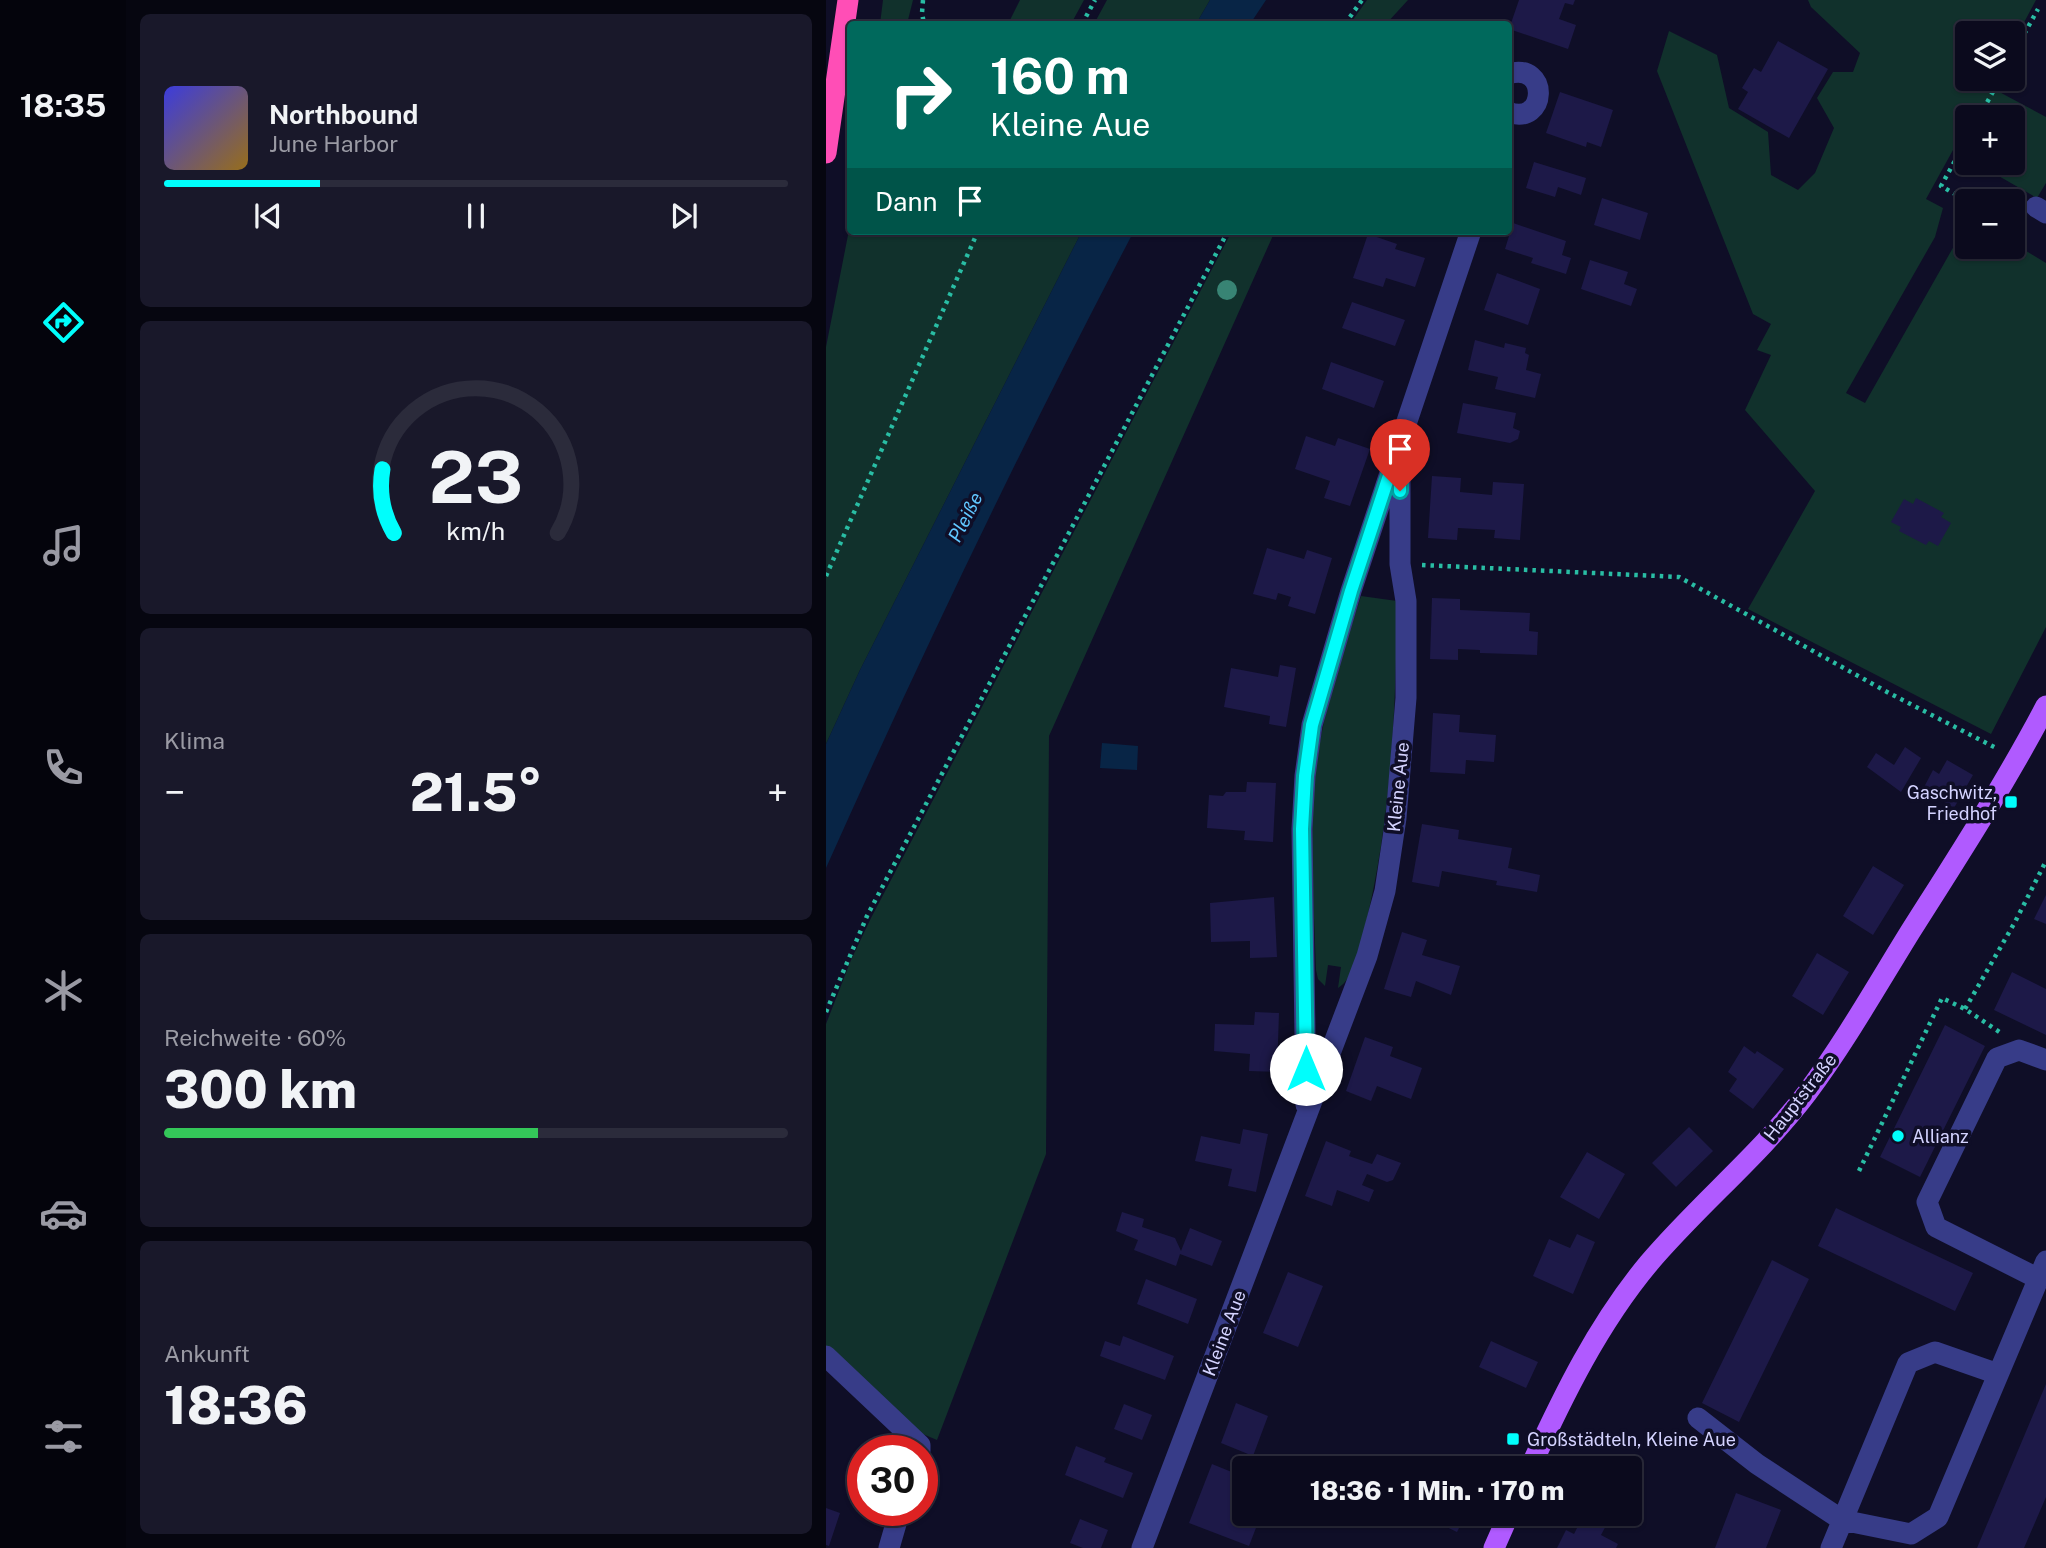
<!DOCTYPE html>
<html lang="de">
<meta charset="utf-8">
<style>
body{margin:0;font-family:"Public Sans",sans-serif;background:#19182a;color:#f1f3f6;height:100vh;display:flex;flex-direction:column;font-size:26px;white-space:nowrap}
*{box-sizing:border-box;margin:0}
p{font-size:23px;color:#9a9aa4}
.icon{flex:none;width:38px;height:38px;fill:none;stroke:currentColor;stroke-width:2;stroke-linecap:round;stroke-linejoin:round}
.map{position:relative;flex:1;overflow:hidden}
.panel{display:flex;flex-direction:column;gap:14px;padding:14px;background:#060610;width:700px}
.panel>*{flex:none}
.banner{position:absolute;left:21px;top:21px;width:665px;height:214px;border-radius:7px;box-shadow:0 2px 5px #0004,0 0 0 2px #2b2b3b;background:#00695c;color:#fff;overflow:hidden}
.controls{position:absolute;left:1129px;top:21px;display:grid;gap:14px}
.controls a{display:grid;place-items:center;width:70px;height:70px;border-radius:7px;background:#0b0a1d;box-shadow:0 2px 5px #0004,0 0 0 2px #2b2b3b;font-size:35px}
.speed{position:absolute;left:21px;top:1435px;display:flex;gap:14px;font-size:35px;font-weight:700;text-align:center}
.speed>*{display:grid;place-content:center;width:91px;height:91px;border-radius:50%;background:#0b0a1d;box-shadow:0 2px 5px #0004,0 0 0 2px #2b2b3b;line-height:1}
.speed .limit{border:10px solid #d22;background:#fff;color:#111}
.pin{position:absolute;display:grid;place-items:center;width:60px;height:60px;color:#fff;margin:-72px -30px;border-radius:50% 50% 50% 0;rotate:-45deg;box-shadow:0 0 7px #0007}
.pin .icon{rotate:45deg}
.me{position:absolute;width:77px;margin:-38px;rotate:0deg;stroke-linejoin:round;filter:drop-shadow(0 0 5px #0008)}
.turn{display:flex;align-items:center;gap:24px;height:147px;padding:0 28px;font-size:32px}
.turn .icon{width:91px;height:91px;stroke-width:2.5}
.turn b{display:block;font-size:49px;line-height:60px}
.then{display:flex;align-items:center;height:66px;padding:0 28px;background:#0003;gap:14px;font-size:26px}
.big{font-size:52px;font-weight:800;line-height:1.1}
.panel .card{flex:1;display:flex;flex-direction:column;justify-content:center;gap:10px;min-width:0;padding:0 24px;border-radius:10px;background:#19182a}
.panel .dial{align-items:center;gap:0}
.dial svg{height:182px;overflow:visible;fill:none;stroke:#2b2b3b;stroke-width:7;stroke-linecap:round;text-anchor:middle}
.dial text{fill:#f1f3f6;stroke:none}
.song{display:flex;align-items:center;gap:21px}
.cover{width:84px;height:84px;border-radius:10px;background:linear-gradient(135deg,hsl(240 70% 55%),hsl(40 70% 35%))}
.played{height:7px;border-radius:4px;background:linear-gradient(90deg,#00fefc 25%,#2b2b3b 25%)}
.keys{display:flex;justify-content:space-around;direction:ltr}
.heat{display:flex;justify-content:space-between;align-items:center;font-size:38px;direction:ltr}
.charge{height:10px;border-radius:5px;background:linear-gradient(90deg,#34c759 60%,#2b2b3b 0)}
.trip{position:absolute;left:406px;top:1456px;width:410px;height:70px;border-radius:7px;background:#0b0a1d;box-shadow:0 2px 5px #0004,0 0 0 2px #2b2b3b;font-weight:800;line-height:70px;text-align:center}
main{display:flex;flex:1;min-height:0}
.menu{display:flex;flex-direction:column;width:126px;justify-content:space-around;align-items:center;background:#04040c;color:#9a9aa4}
.menu .icon{width:49px;height:49px}
.menu .selected{color:#00fefc}
.menu b{font-size:32px;color:#f1f3f6}
.map>svg:first-child{display:block}
.green{fill:#11312c}
.water{fill:#082546}
.building{fill:#1d1948}
.lines{fill:none;stroke-linecap:round;stroke-linejoin:round}
.path{stroke:#29bda4;stroke-width:4.5;stroke-dasharray:3.5 5;stroke-linecap:butt}
.minor{stroke:#373c88;stroke-width:21}
.major{stroke:#b05aff;stroke-width:21}
.highway{stroke:#ff4eb6;stroke-width:21}
.tree{fill:#388474}
.route-casing{stroke:#00a5a4;stroke-width:18}
.route{stroke:#00fefc;stroke-width:12}
.poi-dot{fill:#00fefc;stroke:#0f0e27;stroke-width:2.5}
.labels{text-anchor:middle;dominant-baseline:central;stroke-width:7;stroke-linejoin:round;paint-order:stroke}
.street-label{font-size:18px;fill:#d4d3ff;stroke:#0f0e27}
.poi-label{font-size:18px;fill:#d4d3ff;stroke:#0f0e27;text-anchor:start}
.water-label{font-size:19px;font-style:italic;fill:#61c7ff;stroke:#0f0e27}
</style>
<main>
<nav class="menu">
<b>18:35</b>
<svg class="icon selected" aria-label="directions" viewBox="0 0 24 24"><path d="M12 3l9 9-9 9-9-9zM9 14v-3h6M13 9l2 2-2 2"/></svg>
<svg class="icon" aria-label="music" viewBox="0 0 24 24"><path d="M9 18V5l10-2v13"/><circle cx="6" cy="18" r="3"/><circle cx="16" cy="16" r="3"/></svg>
<svg class="icon" aria-label="phone" viewBox="0 0 24 24"><path d="M5 4h4l2 5-3 2q2 4 5 5l2-3 5 2v4C11 20 4 13 5 4z"/></svg>
<svg class="icon" aria-label="climate" viewBox="0 0 24 24"><path d="M12 3v18M4 7l16 10M4 17L20 7"/></svg>
<svg class="icon" aria-label="car" viewBox="0 0 24 24"><path d="M5 17H2v-5l4-1 3-4h7l3 4 3 1v5h-3M9 17h6M6 11h13"/><circle cx="7" cy="17" r="2"/><circle cx="17" cy="17" r="2"/></svg>
<svg class="icon" aria-label="filters" viewBox="0 0 24 24"><path d="M4 7h16M4 17h16"/><circle cx="9" cy="7" r="2"/><circle cx="15" cy="17" r="2"/></svg>
</nav>
<section class="panel">
<div class="card">
<div class="song"><i class="cover"></i><div><b>Northbound</b><p>June Harbor</p></div></div>
<div class="played"></div>
<div class="keys"><svg class="icon" aria-label="previous" viewBox="0 0 24 24"><path d="M18 5L8 12l10 7zM5 5v14"/></svg><svg class="icon" aria-label="pause" viewBox="0 0 24 24"><path d="M8 5v14M16 5v14"/></svg><svg class="icon" aria-label="next" viewBox="0 0 24 24"><path d="M6 5l10 7-10 7zM19 5v14"/></svg></div>
</div>
<div class="card dial"><svg viewBox="0 0 100 80">
<path d="M14 69A42 42 0 1 1 86 69"/>
<path d="M14 69A42 42 0 0 1 9 41" stroke="#00fefc"/>
<text x="50" y="56" font-size="32" font-weight="700">23</text>
<text x="50" y="72" font-size="11">km/h</text>
</svg></div>
<div class="card"><p>Klima</p>
<div class="heat"><a>−</a><b class="big">21.5°</b><a>+</a></div>
</div>
<div class="card"><p>Reichweite · 60%</p><b class="big">300 km</b><div class="charge"></div></div>
<div class="card"><p>Ankunft</p><b class="big">18:36</b></div>
</section>
<div class="map">
<svg width="1220" height="1548" viewBox="0 0 1220 1548">
<rect width="100%" height="100%" fill="#0f0e27"/>
<path class="green" d="M57 0H87L81 24H54Z
M194 0H258L245 24H182Z
M281 0H384L370 24H268Z
M541 0H582L560 24H524Z
M982 0H1210L1187 43 1186 33H1141V79H1167L1164 87 1220 117V183L1211 198 1150 163H1186V117H1141V158L1127 150 1100 199 1117 208 1109 237 1020 393 1039 403 1141 223V247H1186L1187 243 1220 263V627L1165 734 922 609 989 491 919 410 945 355 931 350 945 324 927 314 831 71 843 31 891 55 903 108 942 132 945 175 972 190 989 173 1008 128 991 98 1007 72H1027L1034 53 985 7Z
M24 225V231H256L34 670 0 744V347Z
M406 231H449L223 736 220 1154 111 1440 92 1432 0 1346V1024L25 960 45 918Z
M535 596 571 601C570 713 565 823 538 931 533 949 528 979 512 988L515 967 502 965 499 986 492 979 490 970C488 906 483 841 489 777 495 715 516 655 535 596Z"/>
<path class="water" d="M384 0H440L424 24H370Z
M256 231H308C198 440 96 653 0 868V744L34 670Z
M276 743 312 746 311 770 274 768Z"/>
<path class="building" d="M693 0H749L747 5 739 3 733 19 750 25 742 49 683 29Z
M952 41 1002 69 963 138 912 109 922 92 916 88 928 68 935 72Z
M734 92 787 110 775 147 761 142 760 147 720 133Z
M708 162 760 178 755 195 732 187 729 197 700 188Z
M776 198 822 213 814 240 768 225Z
M687 223 740 241 736 255 745 258 740 274 705 263 707 258 679 249Z
M542 234 571 244 569 249 599 258 589 287 560 278 557 287 527 278Z
M764 260 802 272 798 284 811 289 805 306 755 289Z
M671 273 714 289 702 325 658 310Z
M526 302 579 320 569 346 516 328Z
M649 340 678 348 679 343 700 348 699 353 703 355 700 370 715 374 709 398 669 389 672 377 642 370Z
M505 362 558 381 548 408 496 389Z
M637 403 690 413 687 428 694 431 692 439 684 443 631 433Z
M480 436 509 446 512 438 544 449 524 506 498 498 504 481 469 469Z
M606 476 635 478 634 492 666 495 667 482 698 484 694 540 668 538 669 530 632 528 631 540 602 538Z
M1090 498 1118 513 1115 517 1125 523 1112 546 1103 541 1100 545 1073 531 1075 527 1065 522 1078 499 1087 504Z
M441 548 478 559 481 550 506 558 489 614 462 606 465 597 452 593 450 600 427 594Z
M606 598 634 599V610L704 613 703 631 712 632 711 655 654 653V650L632 649V660L604 659Z
M454 665 470 668 460 727 443 724 444 716 398 707 405 668 452 677Z
M607 713 634 715 633 732 670 735 668 762 640 760 639 774 604 772Z
M1079 747 1095 758 1075 792 1041 767 1050 753 1068 765Z
M1121 760 1147 775 1128 808 1097 789 1107 770 1113 774Z
M421 782 450 783 447 842 418 840 419 831 381 828 383 795 397 796 400 792H420Z
M596 824 633 830 632 839 686 848 682 868 714 875 711 892 670 885 671 881 616 871 613 887 586 882Z
M1047 866 1078 885 1047 935 1017 916Z
M1220 895V924L1208 919Z
M448 897 451 957 424 958V941L385 942 384 903Z
M576 932 601 940 596 955 634 966 625 995 590 981 585 997 558 989Z
M991 953 1023 972 997 1015 966 996Z
M1186 972 1220 989V1035L1168 1010Z
M429 1012 453 1013 451 1072 423 1071 424 1054 388 1051 389 1024 428 1025Z
M1119 1025 1159 1046 1094 1177 1054 1157Z
M539 1037 567 1047 564 1056 596 1068 585 1099 551 1086 545 1101 520 1091Z
M918 1046 929 1054 931 1051 958 1069 927 1109 903 1091 911 1079 902 1072Z
M863 1127 887 1151 850 1187 826 1163Z
M417 1129 442 1134 430 1192 402 1186 406 1169 369 1161 375 1136 414 1144Z
M500 1141 525 1151 523 1156 546 1164 551 1154 575 1163 567 1180 561 1182 541 1174 536 1185 548 1190 543 1202 511 1190 506 1206 479 1196Z
M761 1152 799 1174 773 1219 734 1197Z
M1010 1208 1147 1273 1129 1311 992 1246Z
M296 1212 318 1219 316 1227 349 1238 355 1251 364 1228 396 1241 386 1266 354 1254 350 1266 308 1250 312 1240 290 1231Z
M751 1234 769 1242 747 1294 707 1276 723 1239 744 1248Z
M946 1260 983 1279 913 1422 876 1403Z
M462 1272 497 1286 472 1347 437 1333Z
M320 1279 371 1299 362 1324 311 1304Z
M297 1336 348 1356 339 1380 274 1356 279 1341 294 1346Z
M665 1341 712 1362 700 1388 653 1367Z
M1220 1384V1497L1198 1548H1151Z
M410 1403 442 1416 427 1456 395 1443Z
M298 1404 326 1415 316 1440 288 1429Z
M250 1446 280 1458 278 1462 307 1473 297 1498 239 1475Z
M386 1464 418 1477V1505L415 1513 433 1520 423 1546 363 1523Z
M910 1493 955 1510 940 1548H889Z
M0 1508 14 1513 3 1546 0 1545Z
M607 1514H640L631 1532 604 1519Z
M758 1514H772L783 1520 775 1535 792 1544 790 1548H731L740 1530 748 1534Z
M254 1519 282 1530 275 1548H257L244 1543Z"/>
<g class="lines">
<path class="path" d="M97 0 96 13 98 24
M256 24 269 0
M519 24 536 0
M1186 56 1212 9
M1153 117 1174 79
M1141 139 1115 186 1141 201
M596 565 853 577 1063 693 1170 748
M0 576 152 231
M1139 1009 1189 922 1220 861
M0 1012 41 916 402 231
M1033 1171 1116 998 1139 1009 1175 1033"/>
<path class="minor" d="M682 74C724 61 721 127 682 112
M1210 207 1220 213
M480 1105 476 829 479 776 486 725 525 591 568 461
M1213 1279 1110 1227 1101 1202 1171 1058 1193 1050 1220 1060
M0 1356 94 1445V1451
M872 1418 931 1464 1016 1520 1085 1534 1112 1517 1220 1261
M63 1548 74 1510
M316 1548 541 956 559 891 570 818 580 698V601L574 564V442L645 231
M1005 1548 1082 1363 1109 1352 1172 1374"/>
<path class="major" d="M704 1468C737 1396 772 1324 823 1263 873 1204 934 1155 981 1093 1018 1043 1049 989 1081 937 1129 861 1178 786 1220 706
M668 1548 683 1514"/>
<path class="highway" d="M0 153 22 0"/>
</g>
<circle class="tree" cx="401" cy="290" r="10"/>
<g class="lines">
<g class="route-casing">
<path id="route" d="M480 1069 476 829 479 776 486 725 525 591 574 442V491"/>
</g>
<use href="#route" class="route"/>
</g>
<g class="poi-dot">
<rect x="1178" y="795" width="14" height="14" rx="3.5"/>
<circle cx="1072" cy="1136" r="7"/>
<rect x="680" y="1432" width="14" height="14" rx="3.5"/>
</g>
<g class="labels">
<g class="street-label">
<text transform="translate(572 787) rotate(-84)">Kleine Aue</text>
<text transform="translate(974 1097) rotate(-52)">Hauptstraße</text>
<text transform="translate(398 1333) rotate(-69)">Kleine Aue</text>
</g>
<g class="poi-label">
<text x="1171" y="792" text-anchor="end">Gaschwitz,<tspan x="1171" dy="21">Friedhof</tspan></text>
<text x="1086" y="1136">Allianz</text>
<text x="701" y="1439">Großstädteln, Kleine Aue</text>
</g>
<g class="water-label">
<text transform="translate(139 517) rotate(-63)">Pleiße</text>
</g>
</g>
</svg>
<div class="controls">
<a><svg class="icon" aria-label="layers" viewBox="0 0 24 24"><path d="M12 4l9 5-9 5-9-5zM3 14l9 5 9-5"/></svg></a>
<a>+</a>
<a>−</a>
</div>
<div class="speed"><div class="limit">30</div></div>
<div class="pin" style="left:574px;top:491px;background:#d93025"><svg class="icon" aria-label="arrive" viewBox="0 0 24 24"><path d="M6 21V4h12l-3 4 3 4H6"/></svg></div>
<svg class="me" style="left:480px;top:1069px" viewBox="-20 -20 40 40"><circle r="19" fill="#fff"/><path d="M0-13L10 11 0 6-10 11z" fill="#00fefc"/></svg>
<div class="trip">18:36 · 1 Min. · 170 m</div>
<div class="banner">
<div class="turn"><svg class="icon" aria-label="right" viewBox="0 0 24 24"><path d="M7 20v-9h11M14 6l5 5-5 5"/></svg><div><b>160 m</b>Kleine Aue</div></div>
<div class="then">Dann<svg class="icon" aria-label="arrive" viewBox="0 0 24 24"><path d="M6 21V4h12l-3 4 3 4H6"/></svg></div>
</div>
</div>
</main>
